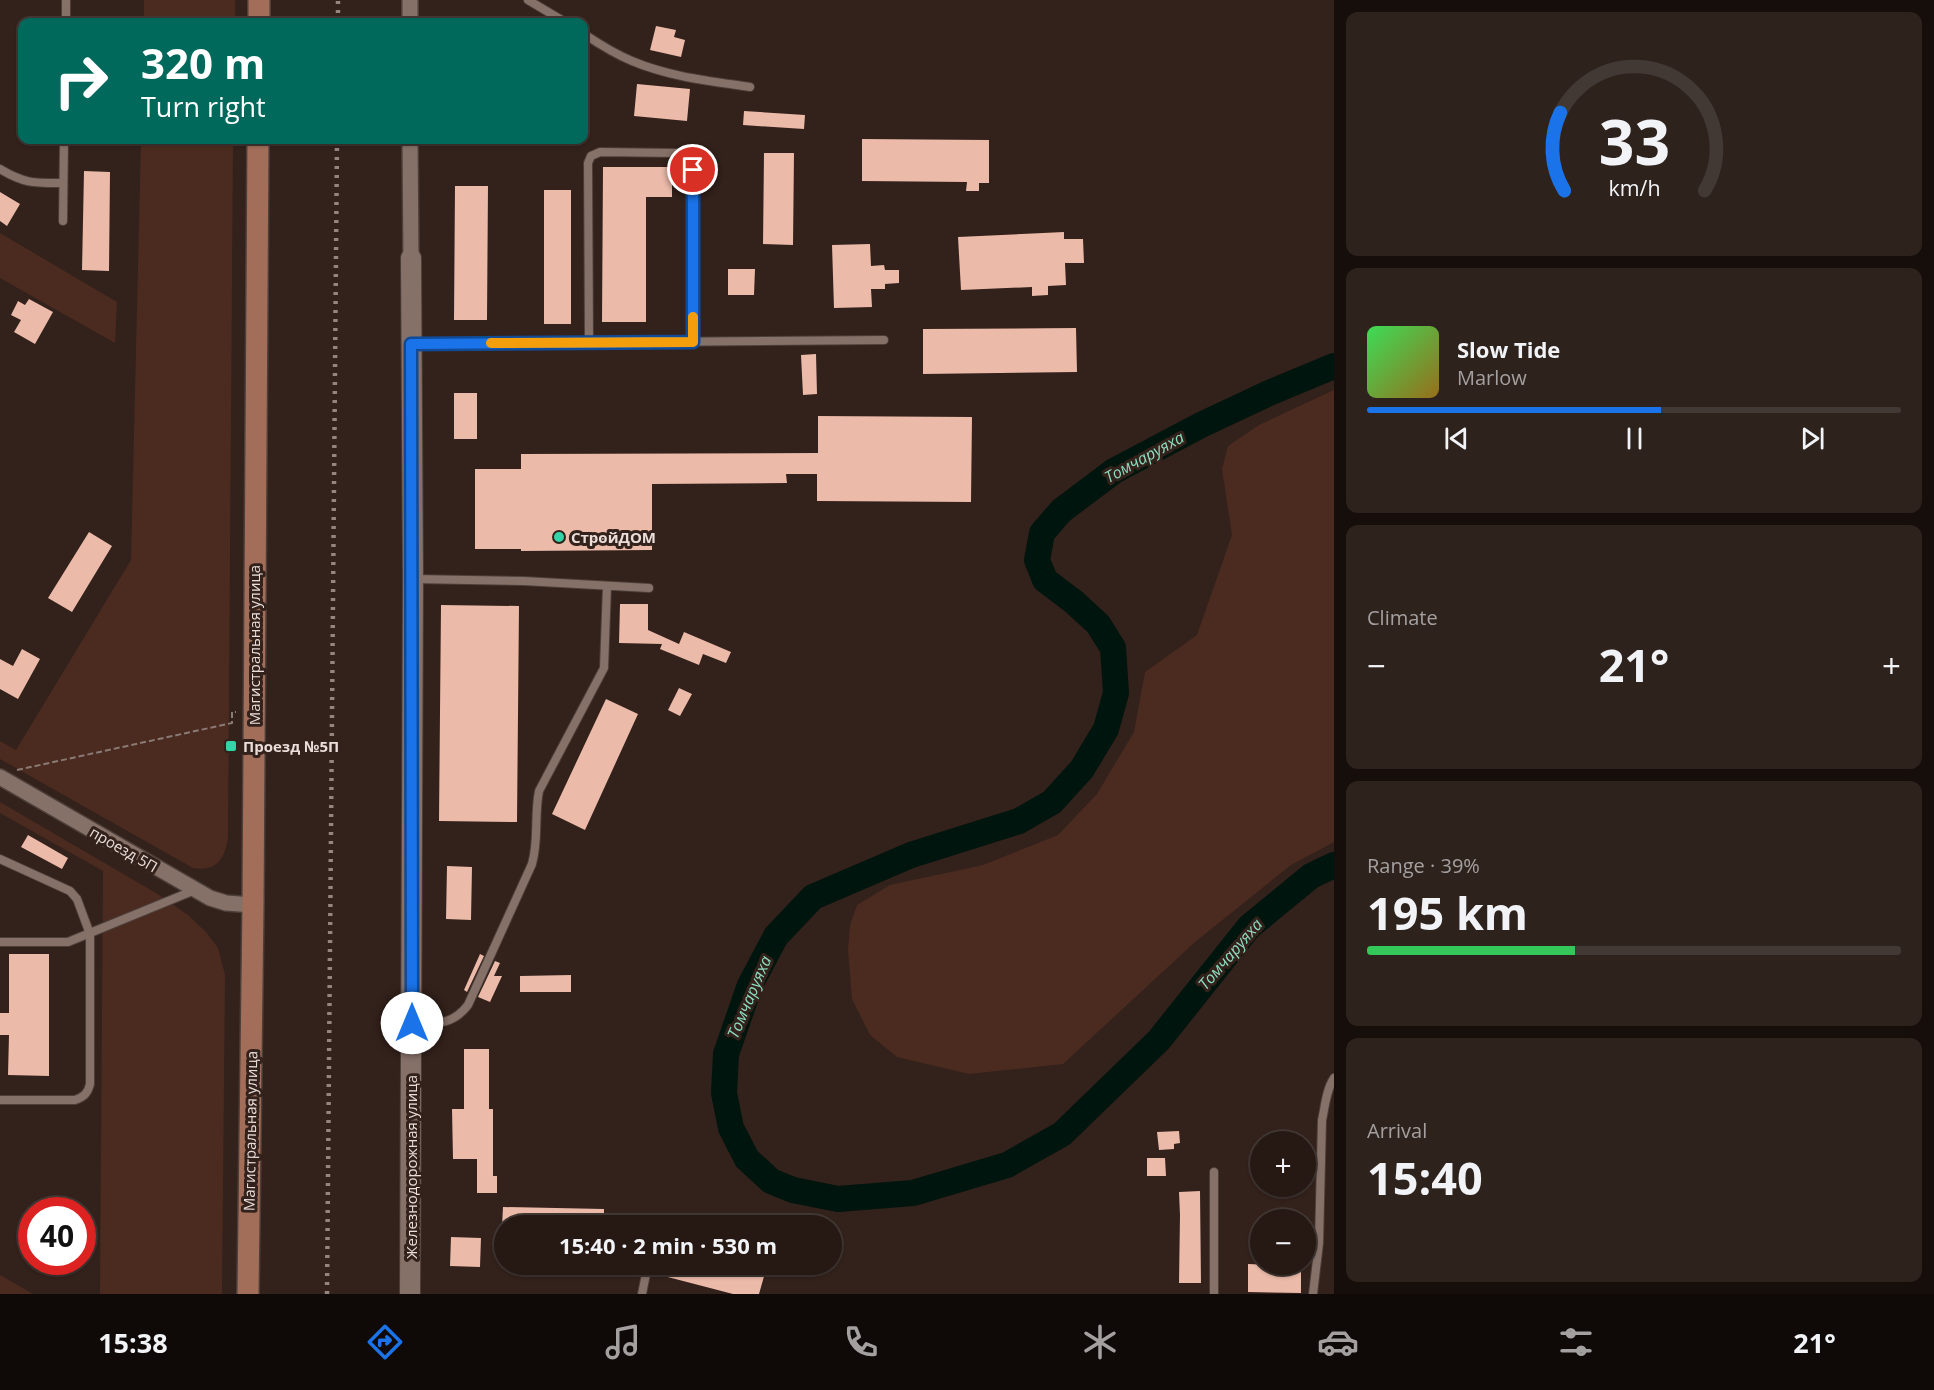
<!DOCTYPE html>
<meta charset="utf-8">
<style>
body{margin:0;font-family:"Open Sans",sans-serif;background:#2e221d;color:#f1f3f6;height:100vh;display:flex;flex-direction:column;font-size:22px;white-space:nowrap}
*{box-sizing:border-box;margin:0}
p{font-size:20px;color:#a4a0a0}
.icon{flex:none;width:33px;height:33px;fill:none;stroke:currentColor;stroke-width:2;stroke-linecap:round;stroke-linejoin:round}
.map{position:relative;flex:1;overflow:hidden}
.panel{display:flex;flex-direction:column;gap:12px;padding:12px;background:#150e0b;width:600px}
.panel>*{flex:none}
.guide{position:absolute;left:18px;top:18px;width:570px;height:126px;border-radius:12px;box-shadow:0 2px 4px #0004,0 0 0 2px #423834;background:#00695c;color:#fff;overflow:hidden}
.fabs{position:absolute;left:1250px;top:1131px;display:grid;gap:12px}
.fabs a{display:grid;place-items:center;width:66px;height:66px;border-radius:50%;background:#261914;box-shadow:0 2px 4px #0004,0 0 0 2px #423834;font-size:30px}
.speed{position:absolute;left:18px;top:1197px;display:flex;gap:12px;font-size:30px;font-weight:700;text-align:center}
.speed>*{display:grid;place-content:center;width:78px;height:78px;border-radius:50%;background:#261914;box-shadow:0 2px 4px #0004,0 0 0 2px #423834;line-height:1}
.speed .limit{border:9px solid #d22;background:#fff;color:#111}
.pin{position:absolute;display:grid;place-items:center;width:51px;height:51px;color:#fff;margin:-26px;border:3px solid #fff;border-radius:50%;box-shadow:0 2px 6px #0007}
.me{position:absolute;width:66px;margin:-33px;rotate:0deg;stroke-linejoin:round;filter:drop-shadow(0 0 4px #0008)}
.turn{display:flex;align-items:center;gap:21px;height:126px;padding:0 24px;font-size:27px}
.turn .icon{width:78px;height:78px;stroke-width:2.5}
.turn b{display:block;font-size:42px;line-height:51px}
.big{font-size:45px;font-weight:700;line-height:1.1}
.panel .widget{flex:1;display:flex;flex-direction:column;justify-content:center;gap:9px;min-width:0;padding:0 21px;border-radius:12px;background:#2e221d}
.panel .dial{align-items:center;gap:0}
.dial svg{height:156px;overflow:visible;fill:none;stroke:#423834;stroke-width:7;stroke-linecap:round;text-anchor:middle}
.dial text{fill:#f1f3f6;stroke:none}
.song{display:flex;align-items:center;gap:18px}
.cover{width:72px;height:72px;border-radius:9px;background:linear-gradient(135deg,hsl(130 70% 55%),hsl(40 70% 35%))}
.played{height:6px;border-radius:3px;background:linear-gradient(90deg,#1a73e8 55%,#423834 55%)}
.keys{display:flex;justify-content:space-around;direction:ltr}
.heat{display:flex;justify-content:space-between;align-items:center;font-size:33px;direction:ltr}
.charge{height:9px;border-radius:4px;background:linear-gradient(90deg,#34c759 39%,#423834 0)}
.trip{position:absolute;left:494px;top:1215px;width:348px;height:60px;border-radius:30px;background:#261914;box-shadow:0 2px 4px #0004,0 0 0 2px #423834;font-weight:700;line-height:60px;text-align:center}
.tabs{display:flex;height:96px;justify-content:space-around;align-items:center;background:#0f0a08;color:#a4a0a0}
.tabs .icon{width:42px;height:42px}
.tabs .current{color:#1a73e8}
.tabs b{font-size:27px;color:#f1f3f6}
main{display:flex;flex:1;min-height:0}
.map>svg:first-child{display:block}
.green{fill:#4b2b1f}
.lines{fill:none;stroke-linecap:round;stroke-linejoin:round}
.river{stroke:#00150d;stroke-width:26}
.building{fill:#ebbaa9}
.service-casing{stroke:#4c3e39;stroke-width:10}
.minor-casing{stroke:#4c3e39;stroke-width:18}
.tertiary-casing{stroke:#4c3e39;stroke-width:22}
.secondary-casing{stroke:#4c3e39;stroke-width:24}
.path{stroke:#8a7a75;stroke-width:2;stroke-dasharray:6 3;stroke-linecap:butt}
.service{stroke:#867169;stroke-width:8}
.minor{stroke:#867169;stroke-width:15}
.tertiary{stroke:#867169;stroke-width:20}
.secondary{stroke:#a26e5a;stroke-width:21}
.rail{stroke:#948580;stroke-width:4.5;stroke-dasharray:3 6;stroke-linecap:butt}
.route-casing{stroke:#114b97;stroke-width:15}
.route{stroke:#1a73e8;stroke-width:10}
.slow{stroke:#f59e0b;stroke-width:10}
.poi-dot{fill:#32d4a8;stroke:#33211b;stroke-width:2}
.labels{text-anchor:middle;dominant-baseline:central;stroke-width:6;stroke-linejoin:round;paint-order:stroke}
.poi-label{font-size:15px;font-weight:bold;fill:#ebdeda;stroke:#33211b;text-anchor:start}
.street-label{font-size:15px;fill:#ebdeda;stroke:#33211b}
.water-label{font-size:16px;font-style:italic;fill:#8cdfc2;stroke:#33211b}
</style>
<main>
<div class="map">
<svg width="1334" height="1294" viewBox="0 0 1334 1294">
<rect width="100%" height="100%" fill="#33211b"/>
<path class="green" d="M144 0H235V22H144Z
M141 140H233L228 837C225 858 218 872 193 868L0 759V741L16 750 131 560Z
M0 233 117 302 115 343 0 278Z
M1334 390V842L1291 865 1195 942 1063 1064 969 1074 897 1057 870 1035 852 999 848 950 850 925 857 905 890 885 983 865 1058 835 1097 794 1134 732 1145 672 1197 635 1232 535 1222 469 1228 446 1259 425Z
M0 802 156 893 188 915 206 932 218 948 225 975 222 1294H100L103 871 0 813Z
M0 1275 33 1294H0Z"/>
<g class="lines">
<path class="river" d="M1334 366 1269 393 1201 425 1114 471 1061 511 1042 533 1037 560 1045 580 1074 602 1098 624 1113 648 1116 693 1106 729 1082 769 1052 802 1019 821 911 855 813 897 776 936 750 985 726 1054 724 1093 731 1128 747 1159 771 1181 793 1190 838 1199 913 1193 1007 1165 1062 1134 1159 1040 1249 927 1311 876 1334 865"/>
</g>
<path class="building" d="M656 26 676 30 674 37 685 40 681 57 650 50Z
M637 84 690 89 687 121 634 116Z
M744 111 805 115 804 129 743 125Z
M862 139 989 140V183H979V191H966L967 182 862 181Z
M764 153H794L793 245 763 244Z
M603 167H672V197H646V322H602Z
M84 171 110 172 109 271 82 270Z
M455 186H488L487 320H454Z
M544 190H571V324H544Z
M0 192 20 204 7 226 0 221Z
M1064 232V239H1083L1084 263H1065L1066 285 1048 286V295L1032 296V287L961 290 958 237Z
M870 244 871 266 884 265 885 270H899V283L885 284V289H871L872 307 834 308 832 245Z
M728 269H755L754 295H728Z
M29 299 53 312 35 344 14 332 21 320 11 315 18 301 25 305Z
M1076 328 1077 372 923 374V329Z
M816 354 817 394 803 395 801 355Z
M454 393H477V439H454Z
M818 416 972 417 971 502 817 501V474H786L787 483 652 484V550L521 551V549H475V469H521V454L818 453Z
M89 532 112 546 72 612 48 598Z
M620 604H648V630L679 644 684 632 731 652 726 663 703 654 699 665 660 649 662 644 619 643Z
M441 605 519 606 517 822 439 821Z
M22 649 40 659 18 699 0 689V659L13 666Z
M679 688 692 694 680 716 668 710Z
M606 699 638 714 585 830 552 814Z
M28 835 68 858 62 869 21 847Z
M447 866 472 867 471 920 446 919Z
M9 954H49V1076L8 1075 9 1035H0V1013H9Z
M480 954 484 956 467 992 464 990Z
M495 961 500 963 494 976H502L490 1002 478 997Z
M571 975V992H520V976Z
M464 1049H489V1109H493V1176H497V1193H477V1159H453L452 1109H464Z
M1179 1131 1180 1143 1174 1144V1149L1159 1150 1157 1132Z
M1147 1158H1165L1166 1176H1147Z
M1200 1191 1201 1283H1179L1180 1215 1179 1192Z
M503 1207 604 1209V1213L631 1214V1226H502Z
M451 1237 481 1238 480 1267 450 1266Z
M663 1264H733L765 1273 759 1294H733L660 1275Z
M1248 1264 1301 1266V1293L1248 1292Z"/>
<g class="lines">
<g class="service-casing">
<path id="service" d="M528 0 565 22
M66 22V0
M584 34C599 44 615 54 632 61 670 77 710 81 750 87
M0 169C25 184 35 183 63 183
M63 221 64 140
M589 343 588 163 591 156 600 152 678 153C687 157 690 160 693 170V342
M413 344 884 340
M414 579 524 581 649 588
M0 859 70 891 77 899 90 934V1084C88 1093 84 1097 75 1100H0
M0 942H68L195 890
M412 1023C436 1023 452 1026 468 1005L532 864C539 840 534 816 539 791L604 668 607 586
M656 1226 657 1222
M642 1294 648 1264
M1214 1294V1172
M1313 1294 1319 1243 1322 1120C1325 1107 1326 1090 1334 1078"/>
</g>
<g class="minor-casing">
<path id="minor" d="M410 0V22
M410 140 411 258
M0 777 210 898 226 903 253 905"/>
</g>
<g class="tertiary-casing">
<path id="tertiary" d="M410 1294 413 579 411 258"/>
</g>
<g class="secondary-casing">
<path id="secondary" d="M259 22V0
M248 1294 253 905 258 140"/>
</g>
<path class="path" d="M17 770 232 723V712H236"/>
<use href="#service" class="service"/>
<use href="#minor" class="minor"/>
<use href="#tertiary" class="tertiary"/>
<use href="#secondary" class="secondary"/>
<path class="rail" d="M338 22V0
M327 1294 337 140"/>
</g>
<g class="lines">
<g class="route-casing">
<path id="route" d="M412 1023 411 344 693 342V170"/>
</g>
<use href="#route" class="route"/>
<path class="slow" d="M491 343 693 342V317"/>
</g>
<g class="poi-dot">
<circle cx="559" cy="537" r="6"/>
<rect x="225" y="740" width="12" height="12" rx="3"/>
</g>
<g class="labels">
<g class="poi-label">
<text x="571" y="537">СтройДОМ</text>
<text x="243" y="746">Проезд №5П</text>
</g>
<g class="street-label">
<text transform="translate(254 645) rotate(-90)">Магистральная улица</text>
<text transform="translate(124 849) rotate(30)">проезд 5П</text>
<text transform="translate(250 1131) rotate(-89)">Магистральная улица</text>
<text transform="translate(411 1167) rotate(-90)">Железнодорожная улица</text>
</g>
<g class="water-label">
<text transform="translate(1144 457) rotate(-29)">Томчаруяха</text>
<text transform="translate(1230 954) rotate(-49)">Томчаруяха</text>
<text transform="translate(749 997) rotate(-67)">Томчаруяха</text>
</g>
</g>
</svg>
<div class="fabs">
<a>+</a>
<a>−</a>
</div>
<div class="speed"><div class="limit">40</div></div>
<div class="pin" style="left:693px;top:170px;background:#d93025"><svg class="icon" aria-label="arrive" viewBox="0 0 24 24"><path d="M6 21V4h12l-3 4 3 4H6"/></svg></div>
<svg class="me" style="left:412px;top:1023px" viewBox="-20 -20 40 40"><circle r="19" fill="#fff"/><path d="M0-13L10 11 0 6-10 11z" fill="#1a73e8"/></svg>
<div class="trip">15:40 · 2 min · 530 m</div>
<div class="guide">
<div class="turn"><svg class="icon" aria-label="right" viewBox="0 0 24 24"><path d="M7 20v-9h11M14 6l5 5-5 5"/></svg><div><b>320 m</b>Turn right</div></div>
</div>
</div>
<section class="panel">
<div class="widget dial"><svg viewBox="0 0 100 80">
<path d="M14 69A42 42 0 1 1 86 69"/>
<path d="M14 69A42 42 0 0 1 12 29" stroke="#1a73e8"/>
<text x="50" y="56" font-size="32" font-weight="700">33</text>
<text x="50" y="72" font-size="11">km/h</text>
</svg></div>
<div class="widget">
<div class="song"><i class="cover"></i><div><b>Slow Tide</b><p>Marlow</p></div></div>
<div class="played"></div>
<div class="keys"><svg class="icon" aria-label="previous" viewBox="0 0 24 24"><path d="M18 5L8 12l10 7zM5 5v14"/></svg><svg class="icon" aria-label="pause" viewBox="0 0 24 24"><path d="M8 5v14M16 5v14"/></svg><svg class="icon" aria-label="next" viewBox="0 0 24 24"><path d="M6 5l10 7-10 7zM19 5v14"/></svg></div>
</div>
<div class="widget"><p>Climate</p>
<div class="heat"><a>−</a><b class="big">21°</b><a>+</a></div>
</div>
<div class="widget"><p>Range · 39%</p><b class="big">195 km</b><div class="charge"></div></div>
<div class="widget"><p>Arrival</p><b class="big">15:40</b></div>
</section>
</main>
<nav class="tabs">
<b>15:38</b>
<svg class="icon current" aria-label="directions" viewBox="0 0 24 24"><path d="M12 3l9 9-9 9-9-9zM9 14v-3h6M13 9l2 2-2 2"/></svg>
<svg class="icon" aria-label="music" viewBox="0 0 24 24"><path d="M9 18V5l10-2v13"/><circle cx="6" cy="18" r="3"/><circle cx="16" cy="16" r="3"/></svg>
<svg class="icon" aria-label="phone" viewBox="0 0 24 24"><path d="M5 4h4l2 5-3 2q2 4 5 5l2-3 5 2v4C11 20 4 13 5 4z"/></svg>
<svg class="icon" aria-label="climate" viewBox="0 0 24 24"><path d="M12 3v18M4 7l16 10M4 17L20 7"/></svg>
<svg class="icon" aria-label="car" viewBox="0 0 24 24"><path d="M5 17H2v-5l4-1 3-4h7l3 4 3 1v5h-3M9 17h6M6 11h13"/><circle cx="7" cy="17" r="2"/><circle cx="17" cy="17" r="2"/></svg>
<svg class="icon" aria-label="filters" viewBox="0 0 24 24"><path d="M4 7h16M4 17h16"/><circle cx="9" cy="7" r="2"/><circle cx="15" cy="17" r="2"/></svg>
<b>21°</b>
</nav>
